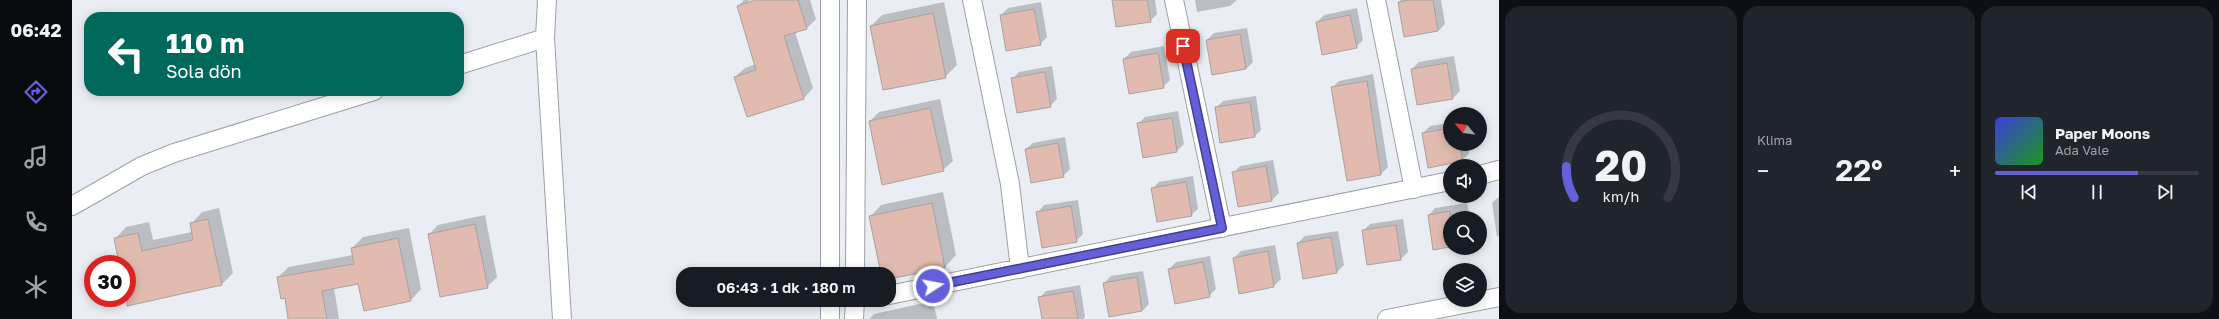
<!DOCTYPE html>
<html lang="tr">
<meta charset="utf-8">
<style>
body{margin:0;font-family:"Golos Text",sans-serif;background:#20242c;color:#f1f3f6;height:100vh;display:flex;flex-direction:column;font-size:15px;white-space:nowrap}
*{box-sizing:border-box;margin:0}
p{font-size:13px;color:#9ea1a6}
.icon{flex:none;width:22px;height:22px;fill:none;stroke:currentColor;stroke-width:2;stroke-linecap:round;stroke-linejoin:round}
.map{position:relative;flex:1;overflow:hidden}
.details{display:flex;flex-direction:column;gap:6px;padding:6px;background:#0d0f14;width:720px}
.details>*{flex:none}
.guide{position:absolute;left:12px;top:12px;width:380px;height:84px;border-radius:16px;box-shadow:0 2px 10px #0003;background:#00695c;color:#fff;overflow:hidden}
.needle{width:26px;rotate:299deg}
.buttons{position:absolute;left:1371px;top:107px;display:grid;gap:8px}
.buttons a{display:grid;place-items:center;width:44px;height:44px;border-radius:50%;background:#171b24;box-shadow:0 2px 10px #0003;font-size:20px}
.speed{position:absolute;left:12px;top:255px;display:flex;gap:8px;font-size:20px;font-weight:700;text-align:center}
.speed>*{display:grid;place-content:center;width:52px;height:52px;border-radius:50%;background:#171b24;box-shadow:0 2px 10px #0003;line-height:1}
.speed .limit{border:6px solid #d22;background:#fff;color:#111}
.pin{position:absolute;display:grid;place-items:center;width:34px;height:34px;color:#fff;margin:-17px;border-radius:8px;box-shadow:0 2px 6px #0006}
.me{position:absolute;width:44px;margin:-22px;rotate:79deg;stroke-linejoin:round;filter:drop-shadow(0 0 3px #0008)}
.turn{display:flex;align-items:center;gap:14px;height:84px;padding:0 16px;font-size:18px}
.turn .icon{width:52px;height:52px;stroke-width:2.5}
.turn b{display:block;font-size:28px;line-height:34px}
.big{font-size:30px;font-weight:600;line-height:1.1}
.details .tile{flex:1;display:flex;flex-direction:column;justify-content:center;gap:6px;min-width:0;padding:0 14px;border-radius:16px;background:#20242c}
.details .dial{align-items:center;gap:0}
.dial svg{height:104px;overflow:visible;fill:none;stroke:#363941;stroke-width:7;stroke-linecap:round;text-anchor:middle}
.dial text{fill:#f1f3f6;stroke:none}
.song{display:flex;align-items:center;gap:12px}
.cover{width:48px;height:48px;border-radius:6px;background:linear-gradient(135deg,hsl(240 70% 55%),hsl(120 70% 35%))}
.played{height:4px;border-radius:2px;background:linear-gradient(90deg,#6460d9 70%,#363941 70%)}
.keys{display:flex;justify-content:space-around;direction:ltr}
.heat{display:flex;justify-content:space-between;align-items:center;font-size:22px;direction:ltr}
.details .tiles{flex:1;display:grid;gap:6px;grid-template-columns:repeat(3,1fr)}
.trip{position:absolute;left:604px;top:267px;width:220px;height:40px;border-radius:16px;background:#171b24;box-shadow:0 2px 10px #0003;font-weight:600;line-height:40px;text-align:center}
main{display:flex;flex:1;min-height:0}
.tab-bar{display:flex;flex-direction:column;width:72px;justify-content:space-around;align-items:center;background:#090b0e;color:#9ea1a6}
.tab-bar .icon{width:28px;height:28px}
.tab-bar .active{color:#6460d9}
.tab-bar b{font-size:18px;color:#f1f3f6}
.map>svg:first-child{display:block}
.shadow{fill:#0003}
.building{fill:#e1bbaf;stroke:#a9a2a0}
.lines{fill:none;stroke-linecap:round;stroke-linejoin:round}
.street-casing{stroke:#9da0a6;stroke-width:20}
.street{stroke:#fff;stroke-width:18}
.route-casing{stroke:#413e8d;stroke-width:10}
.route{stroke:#6460d9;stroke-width:7}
</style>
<main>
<nav class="tab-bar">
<b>06:42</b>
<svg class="icon active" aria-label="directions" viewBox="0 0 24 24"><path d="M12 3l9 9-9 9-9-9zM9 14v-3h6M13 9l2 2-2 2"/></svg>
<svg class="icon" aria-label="music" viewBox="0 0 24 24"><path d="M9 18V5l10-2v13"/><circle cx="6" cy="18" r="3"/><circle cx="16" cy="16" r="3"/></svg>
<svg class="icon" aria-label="phone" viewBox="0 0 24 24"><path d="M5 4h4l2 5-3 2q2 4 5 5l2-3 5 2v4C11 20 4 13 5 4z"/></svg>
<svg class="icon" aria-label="climate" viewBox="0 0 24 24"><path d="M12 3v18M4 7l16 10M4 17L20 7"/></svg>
</nav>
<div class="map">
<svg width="1427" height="319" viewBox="0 0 1427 319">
<rect width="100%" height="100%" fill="#eaedf3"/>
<path class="shadow" d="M672 0H681L676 1V4L687 0H738L744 19 734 29 723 32 741 88 732 98 676 116 663 77 673 68 684 64 666 6Z
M1041 0H1083L1085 14 1078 21Z
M1123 0H1165L1158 6 1125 12Z
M1329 0H1369L1373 24 1366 31 1333 36 1327 2Z
M872 2 885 65 873 77 799 26 810 15Z
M969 2 975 37 968 44 929 15 936 8Z
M1285 8 1291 40 1284 47 1245 22 1252 15Z
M1175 28 1181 62 1174 69 1135 40 1142 33Z
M1092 46 1098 80 1091 87 1052 59 1059 52Z
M1382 56 1388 91 1381 98 1340 69 1347 62Z
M980 66 985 99 978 106 940 79 947 72Z
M1301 74 1316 167 1309 174 1260 88 1267 81Z
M1184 96 1189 130 1183 136 1144 108 1151 101Z
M868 99 881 161 871 170 798 121 807 112Z
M1106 111 1112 144 1105 151 1066 124 1073 117Z
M1378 123V144H1396L1397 154 1390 160 1351 133 1358 126Z
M993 137 998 169 991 176 954 149 961 143Z
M1201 160 1207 193 1200 200 1167 206 1161 173 1168 166Z
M1121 176 1126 209 1119 215 1080 189 1087 182Z
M871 192 884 255 873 267 817 278V274H810L798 217 809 205Z
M1427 197V236L1425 237 1420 203Z
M1006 200 1011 234 1004 241 966 212 972 205Z
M1395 203 1398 218H1378V246L1357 215 1363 208Z
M147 208 161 273 150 284 55 297V264H48L43 239 54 227 77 222 81 240 120 232 119 224 130 212Z
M413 215 425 277 415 287 357 234 366 225Z
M1331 219 1336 252 1329 259 1291 231 1298 224Z
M337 228 349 289 339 300 287 283 262 288 267 319H218L214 297 206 277 217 267 281 255 280 248 291 237Z
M1266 231 1272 265 1265 272 1226 243 1233 236Z
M1203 245 1209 279 1202 286 1168 292 1162 258 1169 251Z
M1138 256 1144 289 1137 296 1097 269 1104 262Z
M1071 271 1077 304 1070 311 1032 283 1039 276Z
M1008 285 1013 317 1011 319H971L967 298 974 291Z
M861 301 865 319H797L802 314Z"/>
<path class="building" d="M684 0H726L735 29 712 36 732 99 675 117 662 77 684 70 665 6Z
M1040 0H1075L1079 22 1044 27Z
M1338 0H1361L1366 31 1332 37 1326 2Z
M962 9 969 45 934 51 928 15Z
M861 13 874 78 811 90 798 26Z
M1278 15 1285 48 1250 55 1244 22Z
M1168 34 1174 69 1140 75 1134 40Z
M1086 53 1092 88 1057 94 1051 59Z
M1375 63 1381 99 1345 105 1339 69Z
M973 72 979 107 945 113 939 78Z
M1295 81 1309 175 1275 181 1259 87Z
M1178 102 1183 137 1148 143 1143 107Z
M858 108 872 171 810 185 797 121Z
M1100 118 1105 152 1071 158 1065 123Z
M1378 128V144H1388L1391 161 1356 168 1350 133Z
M986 143 992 177 959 183 953 149Z
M1194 166 1200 201 1166 207 1160 172Z
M1114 182 1120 216 1085 222 1079 188Z
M860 203 873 268 817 279V274H809L797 216Z
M999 206 1005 242 970 248 964 212Z
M1378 211V247L1361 250 1356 215Z
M136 219 150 285 55 306V264H47L42 238 66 233 70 251 121 240 118 223Z
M403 224 416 288 368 297 356 234Z
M1324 225 1329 260 1295 265 1290 230Z
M1259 237 1265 273 1231 279 1225 243Z
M326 238 339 301 292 311 286 284 250 291 255 319H216L213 298 209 299 205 277 282 264 279 248Z
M1196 251 1202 287 1167 294 1161 258Z
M1131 262 1138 297 1103 304 1096 269Z
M1065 277 1070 311 1037 317 1031 283Z
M1001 291 1006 319H970L966 297Z"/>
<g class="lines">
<g class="street-casing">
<path id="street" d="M475 0 473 38 490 319
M758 0V274
M900 0 938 184 948 269
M1102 0 1150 228
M1304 0 1342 189
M387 65 473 38
M1408 175 1427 170
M0 206 70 166 102 153 302 91
M783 274 785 0
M817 295 1378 181
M758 300V319
M782 319 783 300
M1315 319 1427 297"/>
</g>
<use href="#street" class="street"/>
</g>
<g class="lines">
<g class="route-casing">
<path id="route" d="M861 286 1150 228 1111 46"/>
</g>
<use href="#route" class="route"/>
</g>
</svg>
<div class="buttons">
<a><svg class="needle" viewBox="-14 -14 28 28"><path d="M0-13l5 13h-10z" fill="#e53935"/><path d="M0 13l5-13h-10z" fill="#9ea1a6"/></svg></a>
<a><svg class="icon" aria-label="sound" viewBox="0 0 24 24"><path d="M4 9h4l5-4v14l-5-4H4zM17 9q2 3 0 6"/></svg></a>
<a><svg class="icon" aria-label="search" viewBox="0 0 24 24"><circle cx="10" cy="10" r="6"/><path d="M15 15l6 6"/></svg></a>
<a><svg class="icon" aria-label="layers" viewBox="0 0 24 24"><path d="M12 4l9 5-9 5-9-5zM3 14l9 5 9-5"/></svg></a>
</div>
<div class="speed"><div class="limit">30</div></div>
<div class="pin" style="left:1111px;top:46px;background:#d93025"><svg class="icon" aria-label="arrive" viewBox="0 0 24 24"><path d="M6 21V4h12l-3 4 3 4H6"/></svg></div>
<svg class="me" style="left:861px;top:286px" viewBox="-20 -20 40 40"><circle r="17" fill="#6460d9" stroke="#fff" stroke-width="3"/><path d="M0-11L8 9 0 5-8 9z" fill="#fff"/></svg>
<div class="trip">06:43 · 1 dk · 180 m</div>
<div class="guide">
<div class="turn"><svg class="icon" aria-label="left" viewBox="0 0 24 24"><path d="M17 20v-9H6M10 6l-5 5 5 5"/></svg><div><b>110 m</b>Sola dön</div></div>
</div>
</div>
<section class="details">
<div class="tiles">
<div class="tile dial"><svg viewBox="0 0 100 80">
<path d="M14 69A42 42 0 1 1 86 69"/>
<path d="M14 69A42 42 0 0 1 8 45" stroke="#6460d9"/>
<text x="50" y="56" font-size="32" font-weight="700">20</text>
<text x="50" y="72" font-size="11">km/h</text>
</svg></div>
<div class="tile"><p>Klima</p>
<div class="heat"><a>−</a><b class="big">22°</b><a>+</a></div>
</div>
<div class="tile">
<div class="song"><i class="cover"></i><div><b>Paper Moons</b><p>Ada Vale</p></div></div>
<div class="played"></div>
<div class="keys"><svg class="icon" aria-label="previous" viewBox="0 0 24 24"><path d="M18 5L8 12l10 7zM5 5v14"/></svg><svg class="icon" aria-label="pause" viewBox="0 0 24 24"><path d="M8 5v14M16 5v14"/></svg><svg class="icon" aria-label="next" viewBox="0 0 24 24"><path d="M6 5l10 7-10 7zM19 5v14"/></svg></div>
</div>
</div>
</section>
</main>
